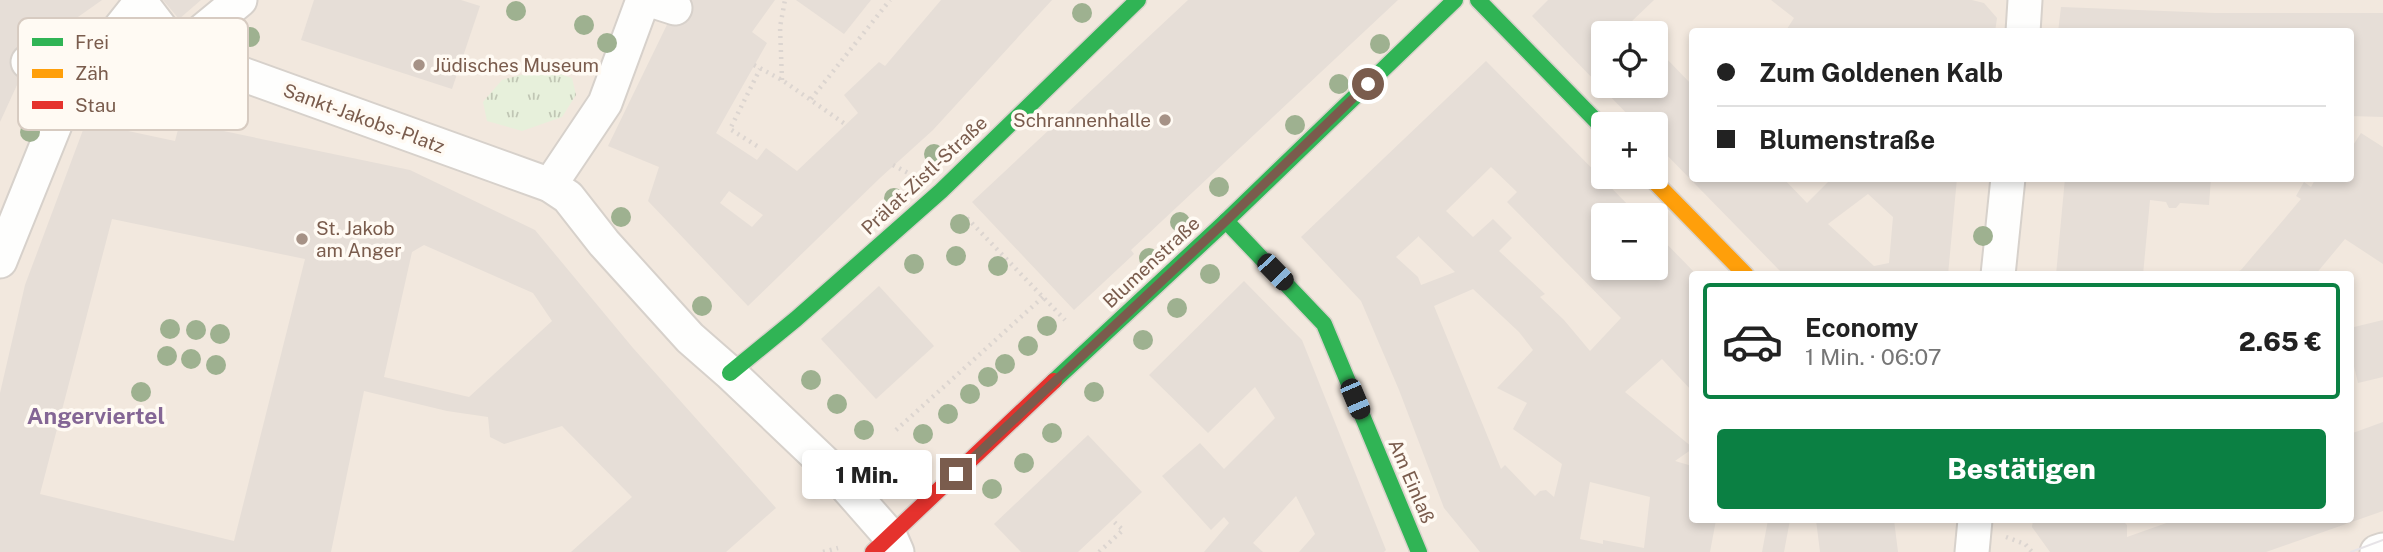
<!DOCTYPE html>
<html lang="de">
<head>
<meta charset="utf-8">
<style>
  :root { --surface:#fff; --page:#f2f2f2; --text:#222; --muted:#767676; --line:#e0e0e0; --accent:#0b8043 }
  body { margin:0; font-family:"Public Sans",sans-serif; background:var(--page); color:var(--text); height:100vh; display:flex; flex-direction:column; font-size:26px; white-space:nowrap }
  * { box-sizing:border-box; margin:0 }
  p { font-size:23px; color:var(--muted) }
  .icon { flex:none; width:38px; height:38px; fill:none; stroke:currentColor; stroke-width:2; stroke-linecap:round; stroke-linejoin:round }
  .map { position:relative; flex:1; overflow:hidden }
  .details { position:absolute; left:1689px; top:271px; width:665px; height:252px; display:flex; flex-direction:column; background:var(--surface); border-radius:7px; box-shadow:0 4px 10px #0003 }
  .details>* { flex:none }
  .banner { position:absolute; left:1689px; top:28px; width:665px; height:154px; border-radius:7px; box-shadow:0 4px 10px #0003; display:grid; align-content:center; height:154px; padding:0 28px; background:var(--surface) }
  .tools { position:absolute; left:1591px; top:21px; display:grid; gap:14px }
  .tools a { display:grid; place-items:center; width:77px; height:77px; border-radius:7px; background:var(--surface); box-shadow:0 4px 10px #0003; font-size:35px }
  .end { position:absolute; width:32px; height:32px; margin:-16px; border:9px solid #7a5c4d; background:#fff; box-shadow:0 0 0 4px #fff }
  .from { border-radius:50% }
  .bubble { position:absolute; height:49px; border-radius:7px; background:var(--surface); box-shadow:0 4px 10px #0003; font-size:23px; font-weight:800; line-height:49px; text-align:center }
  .car { position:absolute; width:21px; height:42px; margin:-21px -10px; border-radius:9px; box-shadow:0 0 5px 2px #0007; background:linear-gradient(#222 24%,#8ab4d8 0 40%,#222 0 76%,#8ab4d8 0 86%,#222 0) }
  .banner b { display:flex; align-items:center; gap:24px; height:66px; font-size:26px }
  .banner b+b { border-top:2px solid var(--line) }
  .banner i { width:18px; height:18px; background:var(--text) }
  ul { padding:12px 0 0; list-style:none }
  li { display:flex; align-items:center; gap:21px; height:116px; margin:0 14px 10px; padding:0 14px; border:4px solid var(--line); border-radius:7px }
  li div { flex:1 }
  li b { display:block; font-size:26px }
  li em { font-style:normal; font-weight:800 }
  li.current { border-color:var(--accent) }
  li>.icon { width:63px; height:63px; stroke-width:1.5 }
  .button { display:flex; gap:14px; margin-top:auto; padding:14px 28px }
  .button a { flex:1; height:80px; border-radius:7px; background:var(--accent); color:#fff; font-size:28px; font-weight:800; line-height:80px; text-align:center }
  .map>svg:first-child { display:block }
</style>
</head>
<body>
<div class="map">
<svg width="2383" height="552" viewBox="0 0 2383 552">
  <defs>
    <pattern id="grass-tufts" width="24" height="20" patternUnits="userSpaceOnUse" patternTransform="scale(1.75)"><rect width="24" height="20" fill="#e7f0db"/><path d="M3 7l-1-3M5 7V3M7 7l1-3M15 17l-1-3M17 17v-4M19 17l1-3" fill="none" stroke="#c0c6b4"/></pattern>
  </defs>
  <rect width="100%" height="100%" fill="#f9f5f0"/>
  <path fill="#f2e8de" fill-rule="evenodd" d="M0,0H2383V552H0ZM1692,32H2350V178H1692ZM1603,33H1656V86H1603ZM1603,124H1656V177H1603ZM1603,215H1656V268H1603ZM1692,275H2350V520H1692Z"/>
  <path fill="url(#grass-tufts)" d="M543,69L572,78L576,95L562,117L522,131L487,121L483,102L502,80Z"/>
  <g fill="#e6ded7" fill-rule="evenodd">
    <path d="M0,0H102L34,48L0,122Z"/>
    <path d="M163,0H201L179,19Z"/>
    <path d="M314,0H461L480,6L452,89L301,40Z"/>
    <path d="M679,0H775L752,32L767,43L716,133L757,160L766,148L797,171L858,113L844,95L879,62L885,66L941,0H1052L933,130L880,178L748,306L648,201L659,167L608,146ZM729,191L763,215L752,227L720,203Z"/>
    <path d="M796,0H871L844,34Z"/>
    <path d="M1188,0H1398L1131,250L1134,254L1074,310L972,202Z"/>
    <path d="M1548,0H1654L1632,21L1644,33H1603V86H1656V64L1664,56L1692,85V178H1783L1807,203L1832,178H1957L1948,275H1784L1656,144V124H1637L1532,16ZM1868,194L1893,217L1889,263L1874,266L1828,224Z"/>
    <path d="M1771,0H1972L1984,3L1997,18L1995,32H1785L1794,18Z"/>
    <path d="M2061,7L2215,13H2383V117L2350,116V32H2058Z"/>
    <path d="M1486,61L1638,215H1603V268H1656V233L1697,275H1692V391L1662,359L1625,392L1692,447V449L1675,461L1692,466V520H1716L1710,552H1480L1444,508L1399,390L1361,301L1301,237ZM1491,167L1517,192L1507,202L1621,318L1590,351L1564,320L1540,297L1545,294L1499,251L1512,238L1493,219L1473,237L1446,211ZM1419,236V237L1455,272L1421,285L1418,277L1396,257ZM1473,289L1519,332L1533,350L1497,388L1527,403L1513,429L1562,464L1554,497L1546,490L1540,491L1535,496L1505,465L1501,469L1434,306ZM1590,482L1650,497L1644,548L1603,540V544L1580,539Z"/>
    <path d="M86,122L175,141L180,122L410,170L535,230L633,348L776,508L726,552H571L632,497L562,426L504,444L490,437L488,417L447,411L364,391L331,552H0V393L25,285ZM112,219L305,259L234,541L40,494ZM424,245L533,293L552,321L469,397L384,377L412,252Z"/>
    <path d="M2361,133L2383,147V264L2345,239L2315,275H2230L2241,270L2301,199L2296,196L2304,182L2311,187L2316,178H2325L2331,182L2333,178H2350V150Z"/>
    <path d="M2065,178H2211L2209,205L2180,203L2176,208H2169L2166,202L2150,200L2143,275H2056Z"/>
    <path d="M1244,281L1302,340L1386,550L1384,552H1299L1315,534L1296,496L1253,543L1263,552H1204L1229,523L1224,517L1211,530L1162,476L1200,443L1224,469L1275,418L1255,387L1208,433L1149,375Z"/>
    <path d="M879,286L934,346L876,399L821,339Z"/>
    <path d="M2383,320V377L2358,383L2352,358H2350V328Z"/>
    <path d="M2383,422V511L2266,552H2050L2032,527L2033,520H2122L2127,525V537L2175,520H2350V434Z"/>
    <path d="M1088,435L1142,492L1078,552H1021L994,524Z"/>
    <path d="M1768,520H1790L1784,552H1762Z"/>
    <path d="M1816,520H1894L1898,552H1820Z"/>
  </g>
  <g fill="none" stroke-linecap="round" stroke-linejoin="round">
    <defs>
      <g id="street">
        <path d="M139,0L178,51L550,185L568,197L604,243L690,338L730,373L832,470L890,536L897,552"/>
        <path d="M650,0L675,8"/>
        <path d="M2023,32L2025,0"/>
        <path d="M28,62L78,80"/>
        <path d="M67,95L178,51L240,0"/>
        <path d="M550,185L605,103L643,0"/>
        <path d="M0,261L67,95L140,3"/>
        <path d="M1998,275L2008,178"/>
        <path d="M1972,552L1975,520"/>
        <path d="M2377,552L2383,550"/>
      </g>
      <g id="fast">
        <path d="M1478,0L1603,128"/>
        <path d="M1226,221L1324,324L1419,552"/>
        <path d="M730,373L796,319L941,191L1138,0"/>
        <path d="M1054,381L1226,221L1455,0"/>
      </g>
      <path id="slow" d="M1650,177L1746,275"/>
      <path id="jam" d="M873,552L1054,381"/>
    </defs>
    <use href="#street" stroke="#d7d1cb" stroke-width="37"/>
    <use href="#fast" stroke="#d9d2cb" stroke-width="19"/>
    <use href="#slow" stroke="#d9d2cb" stroke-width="19"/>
    <use href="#jam" stroke="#d9d2cb" stroke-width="19"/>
    <g stroke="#dcd5d0" stroke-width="4.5" stroke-dasharray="2 5" stroke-linecap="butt">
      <path d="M754,65L782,80L845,124"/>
      <path d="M782,80L780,27L785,0"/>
      <path d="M811,99L890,0"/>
      <path d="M757,146L730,129L760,69"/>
      <path d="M893,165L908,173"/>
      <path d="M967,218L1065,320"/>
      <path d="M896,430L1043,297"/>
      <path d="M2006,537L2025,544L2032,552"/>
      <path d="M823,552L838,548"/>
      <path d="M1099,552L1123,530L1112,520"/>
    </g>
    <use href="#street" stroke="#fefefd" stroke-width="33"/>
    <use href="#fast" stroke="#30b455" stroke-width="16"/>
    <use href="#slow" stroke="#ff9f0a" stroke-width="16"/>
    <use href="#jam" stroke="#e5322d" stroke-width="16"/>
    <path stroke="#e6e3e7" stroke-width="2" d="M2351,552L2383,540"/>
  </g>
  <g fill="#9eb190">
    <circle cx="516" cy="11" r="10"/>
    <circle cx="1082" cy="13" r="10"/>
    <circle cx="584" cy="25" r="10"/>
    <circle cx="250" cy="37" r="10"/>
    <circle cx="607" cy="43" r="10"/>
    <circle cx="1380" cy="44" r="10"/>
    <circle cx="1339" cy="84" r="10"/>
    <circle cx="1295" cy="125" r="10"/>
    <circle cx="30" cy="132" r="10"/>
    <circle cx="934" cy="154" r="10"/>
    <circle cx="1219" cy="187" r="10"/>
    <circle cx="894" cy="198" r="10"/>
    <circle cx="621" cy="217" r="10"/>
    <circle cx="1180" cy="222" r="10"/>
    <circle cx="960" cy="224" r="10"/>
    <circle cx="1983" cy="236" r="10"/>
    <circle cx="956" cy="256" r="10"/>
    <circle cx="1149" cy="258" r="10"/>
    <circle cx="914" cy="264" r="10"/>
    <circle cx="998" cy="266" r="10"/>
    <circle cx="1210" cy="274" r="10"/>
    <circle cx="702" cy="306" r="10"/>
    <circle cx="1177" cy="308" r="10"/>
    <circle cx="1047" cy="326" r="10"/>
    <circle cx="170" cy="329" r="10"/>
    <circle cx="196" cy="330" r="10"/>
    <circle cx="220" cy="334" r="10"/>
    <circle cx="1143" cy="340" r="10"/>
    <circle cx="1028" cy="346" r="10"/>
    <circle cx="167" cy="356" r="10"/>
    <circle cx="191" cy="359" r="10"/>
    <circle cx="1005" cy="364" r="10"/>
    <circle cx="216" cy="365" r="10"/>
    <circle cx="988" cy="377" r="10"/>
    <circle cx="811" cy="380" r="10"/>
    <circle cx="141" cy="392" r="10"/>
    <circle cx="1094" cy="392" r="10"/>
    <circle cx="970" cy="394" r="10"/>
    <circle cx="837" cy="404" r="10"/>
    <circle cx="948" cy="414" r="10"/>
    <circle cx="864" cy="430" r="10"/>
    <circle cx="1052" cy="433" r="10"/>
    <circle cx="923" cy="434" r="10"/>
    <circle cx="1024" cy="463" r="10"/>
    <circle cx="992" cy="489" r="10"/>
  </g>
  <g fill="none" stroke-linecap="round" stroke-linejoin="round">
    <path stroke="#7a5c4d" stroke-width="9" d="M956,474L1226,221L1368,84"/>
  </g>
  <g fill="#a69286" stroke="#fffaf3" stroke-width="2.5">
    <circle cx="419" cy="65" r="7"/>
    <circle cx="1165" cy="120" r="7"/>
    <circle cx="302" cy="239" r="7"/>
  </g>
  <g text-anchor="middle" stroke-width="7" stroke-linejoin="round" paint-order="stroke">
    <g font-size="19" fill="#7a5c4d" stroke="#fffaf3" text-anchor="start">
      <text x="433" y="72">Jüdisches Museum</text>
      <text x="1151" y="127" text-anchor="end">Schrannenhalle</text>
      <text x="316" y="235">St. Jakob<tspan x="316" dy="22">am Anger</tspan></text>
    </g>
    <g font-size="19" fill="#7a5c4d" stroke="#fffaf3">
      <text transform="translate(364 118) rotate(20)" y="7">Sankt-Jakobs-Platz</text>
      <text transform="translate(924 175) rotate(-43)" y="7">Prälat-Zistl-Straße</text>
      <text transform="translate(1151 262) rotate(-43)" y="7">Blumenstraße</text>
      <text transform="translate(1412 481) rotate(67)" y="7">Am Einlaß</text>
    </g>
    <g font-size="23" font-weight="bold" fill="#846695" stroke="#fffaf3">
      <text x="96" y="424">Angerviertel</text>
    </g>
  </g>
  <rect x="18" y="18" width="230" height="112" rx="10" fill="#fffaf3" stroke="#d7cbc1" stroke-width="2"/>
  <rect x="32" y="38" width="31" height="8" fill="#30b455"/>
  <rect x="32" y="69" width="31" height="9" fill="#ff9f0a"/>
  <rect x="32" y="101" width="31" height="8" fill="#e5322d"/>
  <g font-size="19" fill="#7a5c4d">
    <text x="75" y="49">Frei</text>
    <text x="75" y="80">Zäh</text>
    <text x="75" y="112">Stau</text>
  </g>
</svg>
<div class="tools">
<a><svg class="icon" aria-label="locate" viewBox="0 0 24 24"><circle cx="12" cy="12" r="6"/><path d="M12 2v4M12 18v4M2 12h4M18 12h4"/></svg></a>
<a>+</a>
<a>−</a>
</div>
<i class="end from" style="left:1368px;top:84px"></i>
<i class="end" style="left:956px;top:474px"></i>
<div class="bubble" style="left:802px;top:450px;width:130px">1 Min.</div>
<i class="car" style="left:1275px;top:272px;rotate:136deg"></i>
<i class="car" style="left:1355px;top:399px;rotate:157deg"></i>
<div class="banner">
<b><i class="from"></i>Zum Goldenen Kalb</b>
<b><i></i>Blumenstraße</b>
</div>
<section class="details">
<ul>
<li class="current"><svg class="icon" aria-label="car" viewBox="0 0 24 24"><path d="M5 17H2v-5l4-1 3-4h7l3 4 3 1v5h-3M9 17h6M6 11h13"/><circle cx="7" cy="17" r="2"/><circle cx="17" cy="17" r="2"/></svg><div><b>Economy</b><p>1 Min. · 06:07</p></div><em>2.65 €</em></li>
</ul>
<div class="button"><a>Bestätigen</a></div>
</section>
</div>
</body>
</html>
